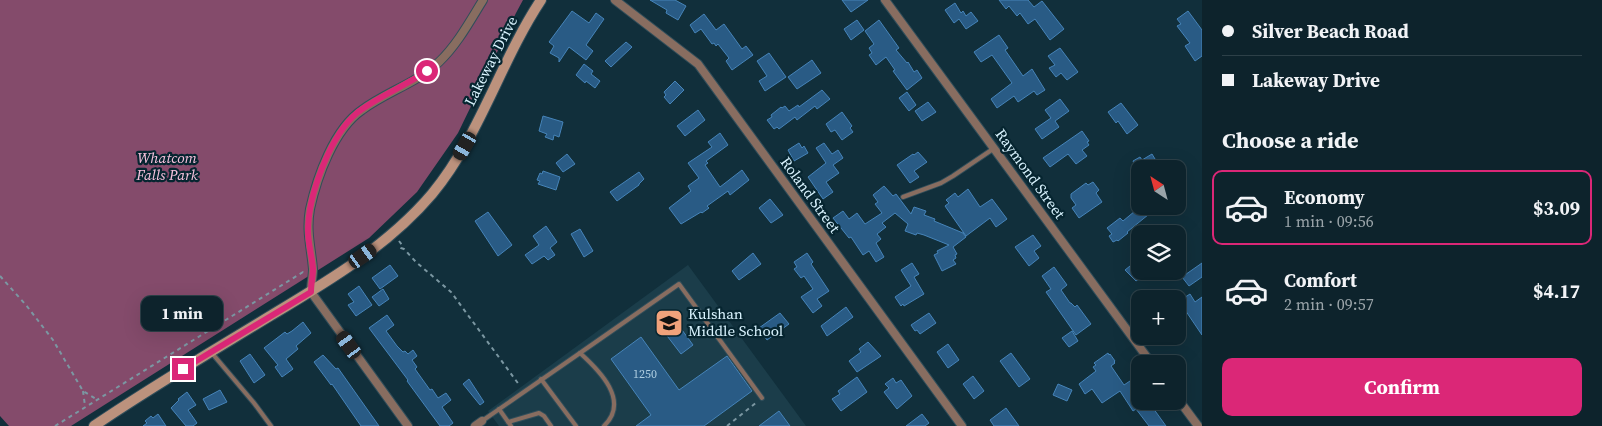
<!DOCTYPE html>
<html lang="en">
<head>
<meta charset="utf-8">
<style>
  :root { --surface:#0d232c; --page:#162b34; --text:#f1f3f6; --muted:#9aa4a9; --line:#2d4048; --accent:#db2777 }
  body { margin:0; font-family:"Source Serif 4",serif; background:var(--page); color:var(--text); height:100vh; display:flex; flex-direction:column; font-size:19px; white-space:nowrap }
  * { box-sizing:border-box; margin:0 }
  p { font-size:16px; color:var(--muted) }
  .icon { flex:none; width:28px; height:28px; fill:none; stroke:currentColor; stroke-width:2; stroke-linecap:round; stroke-linejoin:round }
  .map { position:relative; flex:1; overflow:hidden }
  .side { display:flex; flex-direction:column; background:var(--surface); width:400px }
  .side>* { flex:none }
  .top-card { display:grid; align-content:center; height:110px; padding:0 20px; background:var(--surface) }
  .needle { width:32px; rotate:324deg }
  .buttons { position:absolute; left:1131px; top:160px; display:grid; gap:10px }
  .buttons a { display:grid; place-items:center; width:55px; height:55px; border-radius:10px; background:var(--surface); box-shadow:0 5px 20px #0002,0 0 0 1px var(--line); font-size:25px }
  .end { position:absolute; width:22px; height:22px; margin:-11px; border:6px solid #db2777; background:#fff; box-shadow:0 0 0 2px #fff }
  .from { border-radius:50% }
  .bubble { position:absolute; height:35px; border-radius:10px; background:var(--surface); box-shadow:0 5px 20px #0002,0 0 0 1px var(--line); font-size:16px; font-weight:700; line-height:35px; text-align:center }
  .car { position:absolute; width:15px; height:30px; margin:-15px -8px; border-radius:6px; box-shadow:0 0 4px 1px #0007; background:linear-gradient(#222 24%,#8ab4d8 0 40%,#222 0 76%,#8ab4d8 0 86%,#222 0) }
  .top-card b { display:flex; align-items:center; gap:18px; height:48px; font-size:19px }
  .top-card b+b { border-top:1px solid var(--line) }
  .top-card i { width:12px; height:12px; background:var(--text) }
  ul { padding:0; list-style:none }
  li { display:flex; align-items:center; gap:15px; height:75px; margin:0 10px 8px; padding:0 10px; border:2px solid transparent; border-radius:10px }
  li div { flex:1 }
  li b { display:block; font-size:19px }
  li em { font-style:normal; font-weight:700 }
  li.active { border-color:var(--accent) }
  li>.icon { width:45px; height:45px; stroke-width:1.5 }
  h2 { padding:0 20px; font-size:22px; line-height:60px }
  .primary-button { display:flex; gap:10px; margin-top:auto; padding:10px 20px }
  .primary-button a { flex:1; height:58px; border-radius:10px; background:var(--accent); color:#fff; font-size:20px; font-weight:700; line-height:58px; text-align:center }
  main { display:flex; flex:1; min-height:0 }
  .map>svg:first-child { display:block }
</style>
</head>
<body>
<main>
<div class="map">
<svg width="1202" height="426" viewBox="0 0 1202 426">
  <rect width="100%" height="100%" fill="#112f3b"/>
  <path fill="#1b3d4a" d="M688,265L806,426H499L488,411Z"/>
  <path fill="#844b6b" d="M0,0H523L516,13L458,133L417,192L369,238L71,426H9L0,416Z"/>
  <g fill="#295b85" stroke="#4684b9">
    <path d="M650,0H675L686,6L678,20L666,13L667,10Z"/>
    <path d="M842,0H868L851,12Z"/>
    <path d="M999,0H1028L1034,7L1042,1L1064,29L1050,40L1035,19L1028,24L1020,13L1017,16L1009,6L1006,9Z"/>
    <path d="M955,3L961,13L963,11L966,16L971,12L978,21L966,29L959,19L954,23L945,10Z"/>
    <path d="M572,11L589,23L596,13L604,19L586,45L593,51L586,60L569,47L559,62V58L550,53L554,46L549,42Z"/>
    <path d="M1188,11L1202,30V56L1195,61L1185,46L1190,43L1177,26L1181,24L1177,19Z"/>
    <path d="M704,14L716,30L724,24L742,49L746,46L753,55L732,70L726,61L729,58L718,44L716,46L714,43L712,44L701,29L695,33L690,25Z"/>
    <path d="M857,20L864,30L851,40L844,29Z"/>
    <path d="M879,20L899,48L896,50L907,63L908,62L914,72L917,70L922,78L907,90L893,71L895,70L886,57L876,65L869,55L872,53L869,48L874,44L865,31Z"/>
    <path d="M999,35L1008,48L1005,50L1023,76L1032,69L1045,90L1037,95L1034,91L1018,102L1014,96L997,108L991,99L1012,83L992,55L981,62L974,52Z"/>
    <path d="M626,42L632,47L611,67L605,61Z"/>
    <path d="M1060,48L1078,72L1067,80L1061,73L1056,77L1049,68L1055,65L1048,56Z"/>
    <path d="M769,53L786,77L765,91L759,81L767,76L757,61Z"/>
    <path d="M812,60L821,73L797,89L788,77Z"/>
    <path d="M584,64L593,71L591,74L600,81L595,88L586,81L585,83L576,75Z"/>
    <path d="M675,81L684,90L670,104L664,97L666,95L664,92Z"/>
    <path d="M822,90L830,99L817,109L815,106L797,120L795,117L779,129L777,127L774,129L767,120L772,117L771,115L781,107L782,108L785,106L789,111L798,105L799,107Z"/>
    <path d="M907,92L916,105L909,111L899,98Z"/>
    <path d="M1060,99L1069,111L1055,121L1059,127L1042,139L1035,129L1051,118L1045,110Z"/>
    <path d="M928,102L936,112L922,121L915,111Z"/>
    <path d="M1121,103L1138,125L1127,134L1118,121L1116,123L1108,112Z"/>
    <path d="M698,110L705,120L685,136L677,126Z"/>
    <path d="M842,112L852,126L850,128L853,132L842,140L835,130L831,132L826,124Z"/>
    <path d="M543,116L563,122L559,137L554,135L553,140L545,137L547,134L539,131Z"/>
    <path d="M1082,131L1089,141L1087,142L1089,145L1082,150L1087,156L1076,164L1068,154L1050,167L1043,158Z"/>
    <path d="M720,133L728,145L706,161L708,163L705,165L720,187L742,170L749,180L730,195L728,191L707,206L709,208L702,213L701,212L681,224L669,208L691,191L688,186L699,178L688,163L712,147L708,142Z"/>
    <path d="M799,143L802,148L804,146L808,153L794,161L788,150Z"/>
    <path d="M824,143L832,154L838,150L843,158L833,165L839,173L826,182L833,192L823,199L808,177L826,163L816,148Z"/>
    <path d="M918,152L927,162L914,171L919,177L910,183L897,165L913,154L914,155Z"/>
    <path d="M567,154L575,164L563,172L556,163Z"/>
    <path d="M1152,154L1161,169H1137L1133,161L1140,157L1142,160Z"/>
    <path d="M543,171L560,177L556,190L538,184L540,181L537,180L540,173L542,174Z"/>
    <path d="M639,172L644,179L639,184V185L617,201L610,192Z"/>
    <path d="M1093,182L1099,190L1096,193L1102,202L1079,218L1072,208L1076,205L1071,198V194L1086,183L1088,185Z"/>
    <path d="M884,186L893,196L896,194L911,214L914,207L926,211L924,215L935,219L934,221L963,233L966,237L953,247L957,254L955,255L956,258L953,260L956,264L942,271L934,255L938,253L937,251L949,245L924,235L917,233L916,235L905,231L908,224L895,213L882,223L886,227L877,234L881,239L876,243L884,257L876,262L869,251L863,255L851,237L849,238L833,218L843,211L849,219L857,213L865,224L882,213L875,204L878,202L873,195Z"/>
    <path d="M968,189L980,207L992,199L1007,219L996,227L990,218L966,236L945,206L949,203L946,200L955,193L958,197Z"/>
    <path d="M770,199L783,215L771,223L759,208Z"/>
    <path d="M1141,206H1159L1127,232L1128,233L1118,241L1117,240L1113,242L1109,236L1112,234L1107,228L1120,218L1123,221Z"/>
    <path d="M488,212L512,245L498,256L475,221Z"/>
    <path d="M546,226L557,242L550,248L555,255L548,260L544,256L532,264L525,255L539,245L533,236Z"/>
    <path d="M580,229L593,251L584,257L571,234Z"/>
    <path d="M1033,235L1041,246L1034,251L1039,258L1029,266L1015,247Z"/>
    <path d="M753,253L761,264L739,280L732,271Z"/>
    <path d="M807,253L813,262L811,264L829,291L817,299L822,306L813,313L801,297L813,289L804,276L801,278L794,269L797,267L794,262Z"/>
    <path d="M1140,258V271H1150L1136,281L1125,270Z"/>
    <path d="M912,263L919,274L914,277L924,294L904,306L903,304L901,306L895,297L911,286L901,270Z"/>
    <path d="M1202,263V277L1189,286L1182,277Z"/>
    <path d="M390,265L398,276L380,289L372,278Z"/>
    <path d="M1054,267L1067,285L1061,290L1070,303H1071L1075,307L1077,305L1091,324L1076,335L1046,292L1051,289L1042,276Z"/>
    <path d="M359,286L372,305L356,316L348,305L354,302L348,294Z"/>
    <path d="M383,289L389,299L379,306L372,297Z"/>
    <path d="M1190,294L1195,302L1202,297V335L1179,301Z"/>
    <path d="M846,307L853,317L827,336L821,326Z"/>
    <path d="M780,313L789,324L767,340L759,328Z"/>
    <path d="M929,313L936,323L920,334L917,330L915,331L911,325Z"/>
    <path d="M387,315L394,325L386,331L397,346L403,352L405,351L408,354L413,350L417,356L412,360L417,367L415,369L430,390L432,389L438,398L446,393L451,400L442,407L453,423L449,426H440L407,381L408,380L369,328Z"/>
    <path d="M674,319L693,345L681,354L661,328Z"/>
    <path d="M303,322L311,333L296,346L298,349L286,359L293,369L282,377L275,367L278,365L264,348L285,332L287,334L292,331Z"/>
    <path d="M1072,331L1078,341L1069,347L1062,338Z"/>
    <path d="M641,337L679,390L727,356L752,391L704,426H636L651,415L611,359Z"/>
    <path d="M868,342L881,356L857,372L849,361L861,352L859,349Z"/>
    <path d="M948,344L959,360L948,368L937,352Z"/>
    <path d="M1011,353L1030,379L1019,387L1000,361Z"/>
    <path d="M1108,353L1109,355L1110,354L1115,361L1114,362L1115,363L1111,366L1124,385L1133,379L1140,389V401H1148L1166,426H1149L1136,409L1133,411L1120,391L1102,403L1092,389L1085,394L1079,384L1096,371L1093,367L1096,365L1094,363Z"/>
    <path d="M250,354L265,375L254,383L240,361Z"/>
    <path d="M323,355L336,369L338,368L379,426H361L332,384L331,385L314,362Z"/>
    <path d="M973,376L984,391L974,399L963,384Z"/>
    <path d="M857,377L867,392L841,411L832,399L840,394L838,391Z"/>
    <path d="M893,378L896,383L901,380L912,396L897,409L884,392L889,388L885,384Z"/>
    <path d="M469,379L484,402L480,405L463,384Z"/>
    <path d="M1058,384L1072,390L1067,401L1053,395Z"/>
    <path d="M220,390L227,402L209,410L203,399Z"/>
    <path d="M187,392L196,405L188,410L197,423L193,426H186L171,408L179,400L178,399Z"/>
    <path d="M1006,408L1019,426H994L990,420Z"/>
    <path d="M779,411L790,426H759Z"/>
    <path d="M158,414L166,426H143L147,423L145,421L151,416L153,418Z"/>
    <path d="M922,414L929,423L925,426H906Z"/>
  </g>
  <g fill="none" stroke-linecap="round" stroke-linejoin="round">
    <defs>
      <g id="lane">
        <path d="M903,197L941,183L953,176L993,149"/>
        <path d="M211,352L254,403L271,426"/>
        <path d="M580,353L679,284L762,398"/>
        <path d="M541,379L576,426"/>
        <path d="M499,409L511,426"/>
        <path d="M482,421L580,353C600,371 630,401 604,426"/>
        <path d="M508,422L539,413L544,416L551,426"/>
      </g>
      <g id="street">
        <path d="M615,0L698,64L962,426"/>
        <path d="M885,0L1152,364"/>
        <path d="M1178,399L1198,426"/>
        <path d="M408,426L311,292C311,284 313,276 313,269C311,247 306,231 310,209C317,177 334,129 362,110C386,92 417,83 439,62C457,45 470,21 483,0"/>
        <path d="M475,426L482,421"/>
      </g>
      <path id="secondary" d="M94,426C151,387 211,352 270,316C327,282 388,246 432,194C480,136 500,62 541,0"/>
    </defs>
    <use href="#lane" stroke="#314e5a" stroke-width="6"/>
    <use href="#street" stroke="#314e5a" stroke-width="10"/>
    <use href="#secondary" stroke="#314e5a" stroke-width="12"/>
    <g stroke="#7b97a2" stroke-width="2" stroke-dasharray="4 4" stroke-linecap="butt">
      <path d="M399,241L402,245L401,248L404,249L416,262L451,292L520,386"/>
      <path d="M0,276L26,305L53,340L83,391L96,399"/>
      <path d="M83,391L85,406"/>
      <path d="M55,426L303,272L304,273"/>
      <path d="M727,426L757,402"/>
    </g>
    <use href="#lane" stroke="#886d60" stroke-width="4"/>
    <use href="#street" stroke="#886d60" stroke-width="8"/>
    <use href="#secondary" stroke="#bc927d" stroke-width="10"/>
  </g>
  <g fill="none" stroke-linecap="round" stroke-linejoin="round">
    <path stroke="#db2777" stroke-width="6" d="M183,369L311,292C311,284 313,276 313,269C312,256 308,244 308,231C308,196 330,135 358,112C379,96 405,86 427,71"/>
  </g>
  <defs>
    <symbol id="school-square" viewBox="-11 -11 22 22"><rect x="-9" y="-9" width="18" height="18" rx="4" fill="#f1a27b" stroke="#062530"/><path d="M0-5L7-2L0 1L-7-2ZM-4 1L0 2.5L4 1V4Q0 6-4 4Z" fill="#111"/></symbol>
  </defs>
  <g fill-rule="evenodd">
    <use href="#school-square" x="653" y="307" width="32" height="32"/>
  </g>
  <g text-anchor="middle" stroke-width="4.5" stroke-linejoin="round" paint-order="stroke">
    <g font-size="12" fill="#adcde0">
      <text x="645" y="378">1250</text>
    </g>
    <g font-size="15" fill="#d9f3fe" stroke="#062530">
      <text transform="translate(491 61) rotate(-63)" y="5">Lakeway Drive</text>
      <text transform="translate(1030 174) rotate(54)" y="5">Raymond Street</text>
      <text transform="translate(810 195) rotate(54)" y="5">Roland Street</text>
    </g>
    <g font-size="15" font-style="italic" fill="#f9c3de" stroke="#062530">
      <text x="167" y="163">Whatcom<tspan x="167" dy="17">Falls Park</tspan></text>
    </g>
    <g font-size="15" fill="#d9f3fe" stroke="#062530" text-anchor="start">
      <text x="688" y="319">Kulshan<tspan x="688" dy="17">Middle School</tspan></text>
    </g>
  </g>
</svg>
<div class="buttons">
<a><svg class="needle" viewBox="-14 -14 28 28"><path d="M0-13l5 13h-10z" fill="#e53935"/><path d="M0 13l5-13h-10z" fill="#9aa4a9"/></svg></a>
<a><svg class="icon" aria-label="layers" viewBox="0 0 24 24"><path d="M12 4l9 5-9 5-9-5zM3 14l9 5 9-5"/></svg></a>
<a>+</a>
<a>−</a>
</div>
<i class="end from" style="left:427px;top:71px"></i>
<i class="end" style="left:183px;top:369px"></i>
<div class="bubble" style="left:141px;top:296px;width:82px">1 min</div>
<i class="car" style="left:465px;top:146px;rotate:210deg"></i>
<i class="car" style="left:363px;top:256px;rotate:55deg"></i>
<i class="car" style="left:349px;top:345px;rotate:324deg"></i>
</div>
<section class="side">
<div class="top-card">
<b><i class="from"></i>Silver Beach Road</b>
<b><i></i>Lakeway Drive</b>
</div>
<h2>Choose a ride</h2>
<ul>
<li class="active"><svg class="icon" aria-label="car" viewBox="0 0 24 24"><path d="M5 17H2v-5l4-1 3-4h7l3 4 3 1v5h-3M9 17h6M6 11h13"/><circle cx="7" cy="17" r="2"/><circle cx="17" cy="17" r="2"/></svg><div><b>Economy</b><p>1 min · 09:56</p></div><em>$3.09</em></li>
<li><svg class="icon" aria-label="car" viewBox="0 0 24 24"><path d="M5 17H2v-5l4-1 3-4h7l3 4 3 1v5h-3M9 17h6M6 11h13"/><circle cx="7" cy="17" r="2"/><circle cx="17" cy="17" r="2"/></svg><div><b>Comfort</b><p>2 min · 09:57</p></div><em>$4.17</em></li>
</ul>
<div class="primary-button"><a>Confirm</a></div>
</section>
</main>
</body>
</html>
